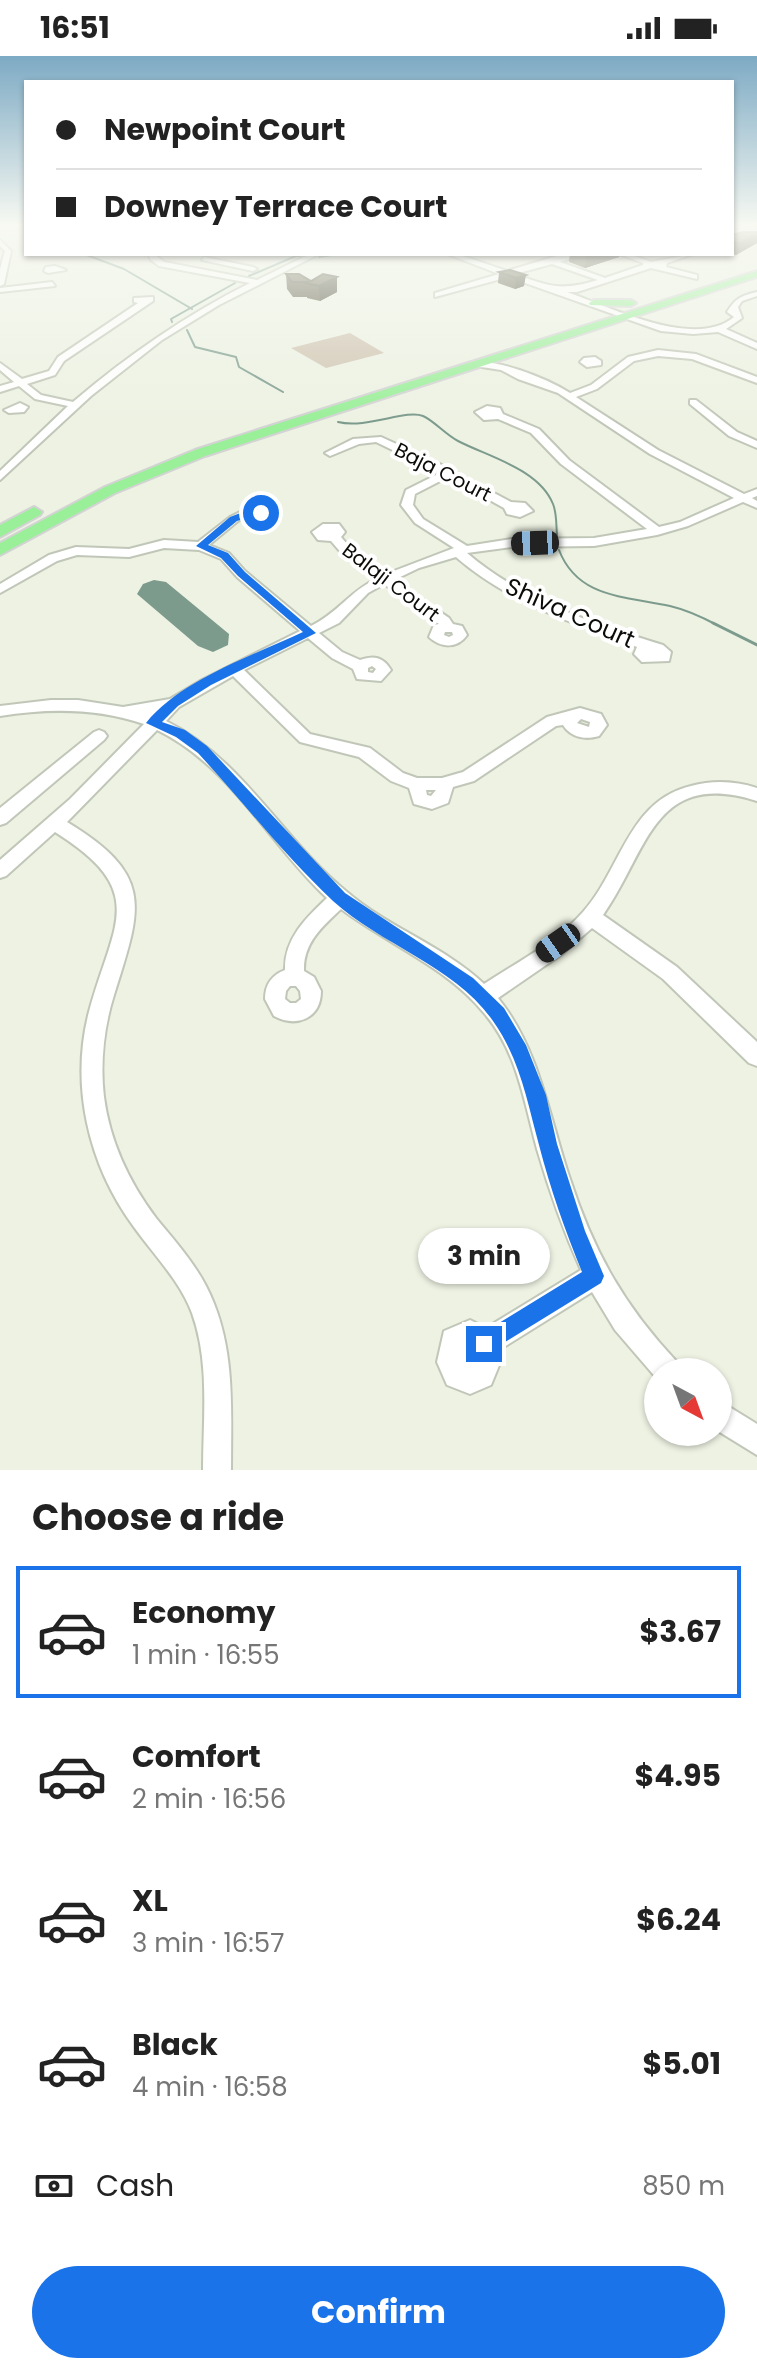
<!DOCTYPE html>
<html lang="en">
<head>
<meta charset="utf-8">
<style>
  :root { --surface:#fff; --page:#f6f6f6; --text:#222; --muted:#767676; --line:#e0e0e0; --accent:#1a73e8 }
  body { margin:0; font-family:Poppins,sans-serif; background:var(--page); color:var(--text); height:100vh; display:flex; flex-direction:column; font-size:30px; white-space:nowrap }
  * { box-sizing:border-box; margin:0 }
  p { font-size:26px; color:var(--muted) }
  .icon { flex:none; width:44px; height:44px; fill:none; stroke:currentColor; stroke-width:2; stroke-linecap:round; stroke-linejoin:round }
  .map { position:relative; height:1414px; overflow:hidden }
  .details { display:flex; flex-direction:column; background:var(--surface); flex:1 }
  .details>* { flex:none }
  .hud { position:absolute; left:24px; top:24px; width:710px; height:176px; border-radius:0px; box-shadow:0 2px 6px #0004; display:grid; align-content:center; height:176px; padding:0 32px; background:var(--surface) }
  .needle { width:52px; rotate:139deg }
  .controls { position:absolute; left:644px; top:1302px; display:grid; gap:16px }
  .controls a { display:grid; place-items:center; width:88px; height:88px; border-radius:50%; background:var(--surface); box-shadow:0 2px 6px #0004; font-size:40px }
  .end { position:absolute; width:36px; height:36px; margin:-18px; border:10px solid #1a73e8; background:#fff; box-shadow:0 0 0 4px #fff }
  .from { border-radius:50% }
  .bubble { position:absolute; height:56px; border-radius:28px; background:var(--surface); box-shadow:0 2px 6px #0004; font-size:26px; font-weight:700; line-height:56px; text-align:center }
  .car { position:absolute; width:24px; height:48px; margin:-24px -12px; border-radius:10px; box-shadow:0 0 6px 2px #0007; background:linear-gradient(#222 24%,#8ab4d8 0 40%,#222 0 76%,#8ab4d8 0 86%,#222 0) }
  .hud b { display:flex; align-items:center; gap:28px; height:76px; font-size:30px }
  .hud b+b { border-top:2px solid var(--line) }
  .hud i { width:20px; height:20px; background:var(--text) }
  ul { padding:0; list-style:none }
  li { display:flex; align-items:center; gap:24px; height:132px; margin:0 16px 12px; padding:0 16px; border:4px solid transparent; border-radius:0px }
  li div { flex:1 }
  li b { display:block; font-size:30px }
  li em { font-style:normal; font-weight:700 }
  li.active { border-color:var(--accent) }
  li>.icon { width:72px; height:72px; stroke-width:1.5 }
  h2 { padding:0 32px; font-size:36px; line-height:96px }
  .pay { display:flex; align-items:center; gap:20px; height:88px; padding:0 32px; font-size:30px }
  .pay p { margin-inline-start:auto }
  .button { display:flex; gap:16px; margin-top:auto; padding:16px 32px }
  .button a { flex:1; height:92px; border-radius:48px; background:var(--accent); color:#fff; font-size:32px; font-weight:700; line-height:92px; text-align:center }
  .status { display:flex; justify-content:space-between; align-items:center; height:56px; padding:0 40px; background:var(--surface); direction:ltr }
  .status svg { height:22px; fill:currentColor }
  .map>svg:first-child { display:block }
</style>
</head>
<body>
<div class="status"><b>16:51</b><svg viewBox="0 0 49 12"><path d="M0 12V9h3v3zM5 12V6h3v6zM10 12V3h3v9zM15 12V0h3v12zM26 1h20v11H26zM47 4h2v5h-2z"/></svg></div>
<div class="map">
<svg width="757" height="1414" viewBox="0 0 757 1414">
  <rect width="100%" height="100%" fill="#edf2e3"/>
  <path fill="#cfc3b0" d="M350,277L384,297L326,312L291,292Z"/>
  <path fill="#7c9b8d" d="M154,524L166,526L229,578L228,589L213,596L198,590L137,538L143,528Z"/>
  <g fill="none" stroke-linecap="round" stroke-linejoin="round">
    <g stroke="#7c9b8d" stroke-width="2">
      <path d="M84,198L124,213L192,253"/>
      <path d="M319,201L338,198"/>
      <path d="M249,220L296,200H306"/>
      <path d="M172,266L171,263L235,227"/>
      <path d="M187,274L195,291L236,301L239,311L283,336"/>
      <path d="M338,366C367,373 406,353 423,360C433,364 446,379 458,385C489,401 539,413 553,448C557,458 556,469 557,479"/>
      <path d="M559,494C578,543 626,540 670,550C687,554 702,561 717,569"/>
    </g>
    <path stroke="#7c9b8d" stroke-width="3" d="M713,567L757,589"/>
    <defs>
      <g id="minor">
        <path d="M0,184L11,195L4,228L0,230V213L5,195L0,190Z"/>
        <path d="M148,198H154L164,206L257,224L310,198H319L219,249L162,284L91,340L0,424V415L68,350L35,343L19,330L0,336V330L14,326L0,314V307L22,323L49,315L58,301L138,247L134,246V242L153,241V245L64,305L55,319L27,328L41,339L73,346C128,299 186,259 250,227L159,210L151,204Z"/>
        <path d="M447,198H457L507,215L563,198H583L560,206L605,222L643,209V207L619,198H629L651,206L693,198L667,207L666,211L697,219V223L651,212L577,236H567C610,251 695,294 734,261L727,256C735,243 740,240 757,236V240L742,245L738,251L742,262L726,273L757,287V293L718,276L693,278L661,275L508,221L435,241V237L499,218ZM552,208L598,224C562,235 550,231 515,218Z"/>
        <path d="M204,201L253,211L257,213L253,215L202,204Z"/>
        <path d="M55,210L66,214L48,217L44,215L46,211Z"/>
        <path d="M52,226L55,230L0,236V232Z"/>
        <path d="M658,294L696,298L757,321V327L692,303L658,300L634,305L597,333L576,341L658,394L744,438L757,433V440L752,442L757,445V452L743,446L688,470L657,479L594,490L512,491L467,497C523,545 594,568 663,589L671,596L669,605L642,606L634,598L637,591C573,567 509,547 456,501L419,512L394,524L449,562L453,568L462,570L467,579C457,593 441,592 429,581L434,569L439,568L384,528L368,537L339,567L319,577L342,596L360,604C374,599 383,601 391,614L381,625L357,623L353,613L332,602L308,582L244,614L310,678L370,692L403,717L417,722H442L463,716L547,661L580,652L601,658L607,669L599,680C586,684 571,682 563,669L556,670L474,725L453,731L448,747L432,753L414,748L409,732L391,725L359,701L300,686L233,620L179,651L166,665C243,703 282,783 347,836C389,872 444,890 484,928C517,906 556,887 583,856C621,814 628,745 691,730C713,724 735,725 757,732V745C653,712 648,796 603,859L677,911L757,986V1010L749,1007L663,923L592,872L562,898L498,942C540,994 549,1061 570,1123C594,1197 625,1251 678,1307L682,1316H658V1324L615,1274L592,1236L499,1294L500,1307L491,1329L470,1338L447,1329L437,1306L444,1275L470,1264L486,1272L581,1214C563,1174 549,1134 537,1093C524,1045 517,995 484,957C447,911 387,888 341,853C322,871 303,887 304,915L314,921L321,935C321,963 296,972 274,960L265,943C265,928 272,919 285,914C284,883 306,862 327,842C269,788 231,710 157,674L67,766C156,820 141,852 114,939C104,971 100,1007 104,1041C110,1086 129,1126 156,1162C174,1184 193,1205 206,1230C236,1288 231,1351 231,1414H203C203,1362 210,1307 192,1257C180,1225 154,1199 134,1171C88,1109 69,1027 90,952C114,866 149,835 55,776L6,820L0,822V804L70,743L144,668C97,652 49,652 0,660V650L51,644H78L123,651L170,643L202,624L300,575L237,521L221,503L199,494L164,492L129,501L77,499L57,505L0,537V528L49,499L76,491L129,493L164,484L198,486L230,461L242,455L243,450L260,446L271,452L265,459L250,460L238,465L209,489L229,497L245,515L311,570C339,556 349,536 376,523L344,500L331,485L318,484L312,476L323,468H339L345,476L341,481L352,494L386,518L454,492L415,467L401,449L406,434L440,417L376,386L359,388L330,400L325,397L353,383L381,381L434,405L511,446L525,447L533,455L520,461L507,458L504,452L448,421L415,438L413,449L423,463L467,490L512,483L594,482L647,473L561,408L531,377L498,363L484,364L475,356L487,350L500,352L503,358L539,373L569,404L659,471L680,466L734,442L650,398L558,337L518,323L501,314L469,309C489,298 550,324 570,337L591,329L628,301ZM445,576H452L453,579L449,581L444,579ZM372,610L376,613L373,617L368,616V612ZM581,663L590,666L589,671L577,667ZM426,734H436L431,740L427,739ZM290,930H296L300,935L301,943L296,947H290L285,943L286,935ZM468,1291L474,1301L470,1310L464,1304L465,1292Z"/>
        <path d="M595,301L601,305V309L587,311L580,306L584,302Z"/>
        <path d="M690,344H696L737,376L757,385V392L729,380L690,348Z"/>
        <path d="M20,347L28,351L24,356L9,357L4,354Z"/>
        <path d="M99,674L104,676L107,680L104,684L6,767L0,769V752L94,676Z"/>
        <path d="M718,1344L757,1368V1399L718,1375Z"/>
      </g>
      <g id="highway">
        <path d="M757,215V221L205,400L115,437L0,499V487L105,431L195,394Z"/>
        <path d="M594,244H631L636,247L631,250L590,249L589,247Z"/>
        <path d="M34,451L42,456L40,459L0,481V469Z"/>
      </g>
    </defs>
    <use href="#minor" stroke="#c1c7b8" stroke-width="4"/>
    <use href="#highway" stroke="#d3d3d3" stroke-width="4"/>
    <use href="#minor" fill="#fff" fill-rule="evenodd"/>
    <use href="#highway" fill="#9aef99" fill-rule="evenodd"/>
  </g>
  <g fill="#514e38">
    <path d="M757,176V187L736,199L732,198V179Z"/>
    <path d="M570,198H620L619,201L585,212L569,206Z"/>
    <path d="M510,214L524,230L515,233L498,227L499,216Z"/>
    <path d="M286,218L311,225L337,236L320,245L307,242V241H293L287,233Z"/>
  </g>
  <g fill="#42402e">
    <path d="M757,178V187L736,199L739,188Z"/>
    <path d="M587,198H620L619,201L585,212Z"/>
    <path d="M526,219L524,230L515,233L516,222Z"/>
    <path d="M337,221V236L320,245L319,230Z"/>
  </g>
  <g fill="#5e5b41" stroke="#42402e" stroke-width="2">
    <path d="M743,176H757V178L739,188L732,186V179Z"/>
    <path d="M510,214L526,219L516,222L499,216Z"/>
    <path d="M286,218H299L311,225L323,218L337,221L319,230L306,227L309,226H292Z"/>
  </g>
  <linearGradient id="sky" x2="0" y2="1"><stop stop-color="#7daac4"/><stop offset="0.46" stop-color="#f7f9f2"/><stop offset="1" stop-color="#f7f9f2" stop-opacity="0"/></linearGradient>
  <rect width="757" height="366" fill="url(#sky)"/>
  <path fill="#1a73e8" d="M248,454L266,457L237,465L208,489L228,497L245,516L316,577L211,629L178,650L162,666L185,674L207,690L345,837L473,922L504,952L526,989L546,1039L557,1088L585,1175L604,1220L601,1227L484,1299L476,1296L473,1288L476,1281L582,1216C565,1174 550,1132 539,1089C527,1045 520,1003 493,965C455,910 381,889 333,845C285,800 243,746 198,697L176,681L146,667C180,624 254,599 303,576L238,520L221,502L196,490L230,461Z"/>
  <g text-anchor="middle" stroke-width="8" stroke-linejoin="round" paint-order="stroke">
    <g font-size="20" fill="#0a0c08" stroke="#fff">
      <text transform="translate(443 416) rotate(27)" y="7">Baja Court</text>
      <text transform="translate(391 526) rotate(37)" y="7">Balaji Court</text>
    </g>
    <g font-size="24" fill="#0a0c08" stroke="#fff">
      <text transform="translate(570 557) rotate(24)" y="8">Shiva Court</text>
    </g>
  </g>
</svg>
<div class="controls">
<a><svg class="needle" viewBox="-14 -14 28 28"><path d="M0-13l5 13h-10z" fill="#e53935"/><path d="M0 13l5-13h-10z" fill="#767676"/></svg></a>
</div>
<i class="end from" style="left:261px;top:457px"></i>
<i class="end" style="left:484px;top:1288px"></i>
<div class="bubble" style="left:418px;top:1172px;width:132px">3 min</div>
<i class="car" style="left:535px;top:487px;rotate:268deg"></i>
<i class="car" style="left:558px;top:887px;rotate:235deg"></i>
<div class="hud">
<b><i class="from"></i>Newpoint Court</b>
<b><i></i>Downey Terrace Court</b>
</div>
</div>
<section class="details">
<h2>Choose a ride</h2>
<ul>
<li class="active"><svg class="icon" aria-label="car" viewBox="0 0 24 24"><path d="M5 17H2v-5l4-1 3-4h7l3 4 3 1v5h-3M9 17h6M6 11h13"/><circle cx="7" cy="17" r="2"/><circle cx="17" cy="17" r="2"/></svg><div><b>Economy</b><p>1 min · 16:55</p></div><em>$3.67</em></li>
<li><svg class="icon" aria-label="car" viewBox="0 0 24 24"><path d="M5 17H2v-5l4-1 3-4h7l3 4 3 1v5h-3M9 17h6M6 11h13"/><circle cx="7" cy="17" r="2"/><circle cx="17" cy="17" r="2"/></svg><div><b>Comfort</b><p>2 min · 16:56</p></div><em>$4.95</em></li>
<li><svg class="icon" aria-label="car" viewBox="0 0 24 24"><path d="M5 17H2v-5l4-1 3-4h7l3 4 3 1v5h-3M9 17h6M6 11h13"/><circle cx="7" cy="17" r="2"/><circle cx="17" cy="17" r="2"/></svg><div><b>XL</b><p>3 min · 16:57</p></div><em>$6.24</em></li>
<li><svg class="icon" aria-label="car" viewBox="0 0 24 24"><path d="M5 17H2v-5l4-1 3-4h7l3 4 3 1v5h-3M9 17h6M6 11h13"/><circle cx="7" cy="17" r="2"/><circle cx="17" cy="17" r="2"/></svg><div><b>Black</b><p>4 min · 16:58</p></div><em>$5.01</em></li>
</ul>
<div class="pay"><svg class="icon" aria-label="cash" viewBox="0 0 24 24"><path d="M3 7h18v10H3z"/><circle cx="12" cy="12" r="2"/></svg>Cash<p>850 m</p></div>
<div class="button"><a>Confirm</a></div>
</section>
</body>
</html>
